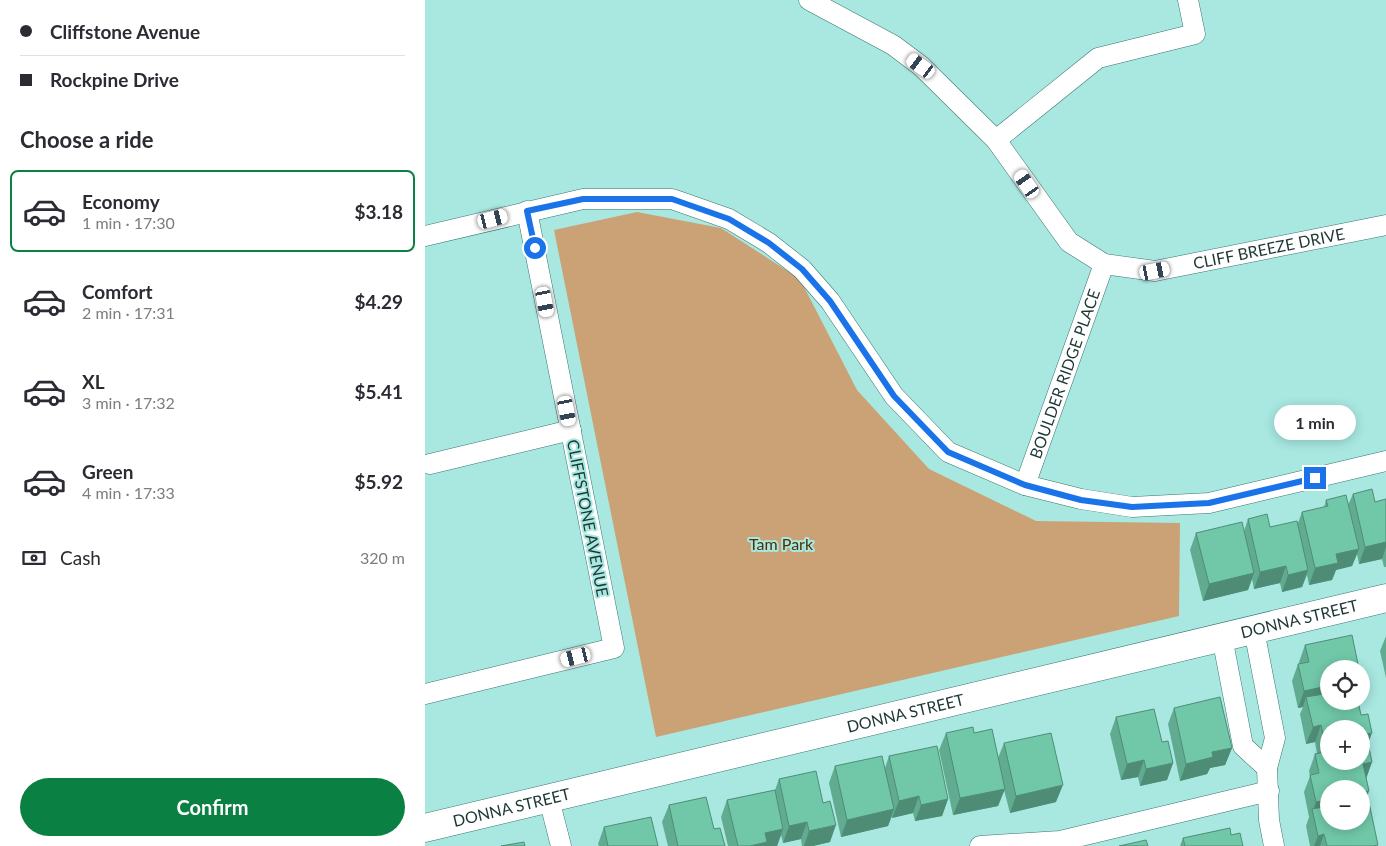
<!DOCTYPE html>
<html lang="en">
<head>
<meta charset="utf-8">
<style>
  :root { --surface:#fff; --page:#f2f2f3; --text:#2b2b33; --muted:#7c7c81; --line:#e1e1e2; --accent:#0b8043 }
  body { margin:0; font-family:Lato,sans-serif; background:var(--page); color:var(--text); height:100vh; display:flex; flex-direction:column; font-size:19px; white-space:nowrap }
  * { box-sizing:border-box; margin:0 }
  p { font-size:16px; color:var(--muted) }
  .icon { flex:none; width:28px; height:28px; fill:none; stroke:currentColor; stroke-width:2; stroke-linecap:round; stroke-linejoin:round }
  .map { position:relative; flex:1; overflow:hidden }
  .drawer { display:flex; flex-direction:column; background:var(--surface); width:425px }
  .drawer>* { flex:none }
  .banner { display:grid; align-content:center; height:110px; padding:0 20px; background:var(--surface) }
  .fabs { position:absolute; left:895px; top:660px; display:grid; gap:10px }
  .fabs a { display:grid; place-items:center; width:50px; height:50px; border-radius:50%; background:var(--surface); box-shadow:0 2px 12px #0003; font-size:25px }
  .end { position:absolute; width:22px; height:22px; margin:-11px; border:6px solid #1a73e8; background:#fff; box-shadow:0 0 0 2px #fff }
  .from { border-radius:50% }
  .bubble { position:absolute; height:35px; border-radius:18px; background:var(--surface); box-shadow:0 2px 12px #0003; font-size:16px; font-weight:700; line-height:35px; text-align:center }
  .car { position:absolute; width:15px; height:30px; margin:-15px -8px; border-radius:6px; box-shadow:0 0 4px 1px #0007; background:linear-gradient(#fff 24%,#345 0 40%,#fff 0 76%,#345 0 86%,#fff 0) }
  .banner b { display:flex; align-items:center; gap:18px; height:48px; font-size:19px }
  .banner b+b { border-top:1px solid var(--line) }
  .banner i { width:12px; height:12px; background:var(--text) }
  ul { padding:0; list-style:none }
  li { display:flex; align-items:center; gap:15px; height:82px; margin:0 10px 8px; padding:0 10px; border:2px solid transparent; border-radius:8px }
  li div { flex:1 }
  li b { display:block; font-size:19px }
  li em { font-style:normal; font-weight:700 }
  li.active { border-color:var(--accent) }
  li>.icon { width:45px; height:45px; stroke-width:1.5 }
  h2 { padding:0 20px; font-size:22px; line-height:60px }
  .pay { display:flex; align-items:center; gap:12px; height:55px; padding:0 20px; font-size:19px }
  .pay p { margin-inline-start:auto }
  .cta { display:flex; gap:10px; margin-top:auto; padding:10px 20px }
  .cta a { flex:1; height:58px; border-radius:30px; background:var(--accent); color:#fff; font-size:20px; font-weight:700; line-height:58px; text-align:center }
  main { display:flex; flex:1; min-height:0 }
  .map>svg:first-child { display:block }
</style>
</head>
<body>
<main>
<section class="drawer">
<div class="banner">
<b><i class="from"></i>Cliffstone Avenue</b>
<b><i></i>Rockpine Drive</b>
</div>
<h2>Choose a ride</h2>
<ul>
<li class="active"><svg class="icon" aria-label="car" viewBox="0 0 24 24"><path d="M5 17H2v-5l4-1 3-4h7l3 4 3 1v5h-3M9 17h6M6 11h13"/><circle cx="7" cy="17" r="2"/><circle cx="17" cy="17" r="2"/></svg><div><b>Economy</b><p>1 min · 17:30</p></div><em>$3.18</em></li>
<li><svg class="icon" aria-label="car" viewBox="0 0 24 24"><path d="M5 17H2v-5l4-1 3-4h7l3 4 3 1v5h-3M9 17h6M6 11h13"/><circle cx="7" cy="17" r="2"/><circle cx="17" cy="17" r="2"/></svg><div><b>Comfort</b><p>2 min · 17:31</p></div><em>$4.29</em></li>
<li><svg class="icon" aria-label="car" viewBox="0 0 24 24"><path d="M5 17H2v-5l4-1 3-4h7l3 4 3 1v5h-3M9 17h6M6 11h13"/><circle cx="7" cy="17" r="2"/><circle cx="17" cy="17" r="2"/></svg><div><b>XL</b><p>3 min · 17:32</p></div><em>$5.41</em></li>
<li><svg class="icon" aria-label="car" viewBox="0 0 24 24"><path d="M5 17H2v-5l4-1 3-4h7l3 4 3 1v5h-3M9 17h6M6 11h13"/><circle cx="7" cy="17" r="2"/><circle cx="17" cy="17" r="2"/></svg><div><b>Green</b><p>4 min · 17:33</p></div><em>$5.92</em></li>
</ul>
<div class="pay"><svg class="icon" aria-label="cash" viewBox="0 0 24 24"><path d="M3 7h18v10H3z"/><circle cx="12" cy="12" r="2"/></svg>Cash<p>320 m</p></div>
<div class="cta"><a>Confirm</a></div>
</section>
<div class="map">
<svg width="961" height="846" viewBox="0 0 961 846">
  <rect width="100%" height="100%" fill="#a8e8e1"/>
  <path fill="#cba276" d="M212,212L296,228L375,279L432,390L504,469L611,521L755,523L754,616L231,737L129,230Z"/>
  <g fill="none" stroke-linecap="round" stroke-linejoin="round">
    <defs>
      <g id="street">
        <path id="s1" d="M384,0L468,45L496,66L571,140L644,242L679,264L730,271L961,225"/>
        <path d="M571,140L673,58L770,34L763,0"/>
        <path d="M0,236L158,199H247L304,219L344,243L377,269L405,301L469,396L523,452L600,485L656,499L707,507L784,503L961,461"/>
        <path d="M5,464L146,430"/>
        <path id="s2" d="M600,485L679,264"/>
        <path d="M829,630L850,738L842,768L844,820L849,846"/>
        <path d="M797,637L818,746L842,768"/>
        <path d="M0,694L189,648L102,211"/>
        <path d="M124,799L136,846"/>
        <path d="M555,846L635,841L844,791"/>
      </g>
      <g id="secondary">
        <path id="s3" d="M0,828L961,598"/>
      </g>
    </defs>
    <use href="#street" stroke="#397671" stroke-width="21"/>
    <use href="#secondary" stroke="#397671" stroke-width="29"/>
    <use href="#street" stroke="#fff" stroke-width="20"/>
    <use href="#secondary" stroke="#fff" stroke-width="28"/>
  </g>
  <g fill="#61ac91">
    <path d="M928,494L950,502L961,499V567H959L957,559L934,564L932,554L927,566L911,570L907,580L884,585L882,575L877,587L857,592L855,583L829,589L827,579L823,590L778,601L765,550L771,533L819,531L823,519L845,527L873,523L877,512L899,507L901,500L923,505Z"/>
    <path d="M961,636V678L955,651Z"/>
    <path d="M880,645L904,669L936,715L947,762L941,778V798L953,845L952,846H885L881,826L884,817L879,792L885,776L884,771L890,754L892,753L890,742L881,744L875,714L878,707L873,708L867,681L873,664H875L874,662Z"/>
    <path d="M749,708L807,748L800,765L785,768L782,774L755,781L743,724Z"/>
    <path d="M691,717L737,742L748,763L742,780L715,786L713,777L696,780L685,734Z"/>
    <path d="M521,733H549L573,758L579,743L631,802L585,813L579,790L573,806L528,815L514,750Z"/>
    <path d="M464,756L523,799L517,816L490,821L488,813L467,818V816L463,826L416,837L404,783L410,766L460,768Z"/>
    <path d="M354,779L405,842L388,846H377L376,839L358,843L356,835L352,846H303L296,817L302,800L350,790Z"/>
    <path d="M244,805L289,829L300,846H243L237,822Z"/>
    <path d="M179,827L233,846H174L173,844Z"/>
    <path d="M806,835L818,846H755L758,838Z"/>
  </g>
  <g fill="#4f8c76">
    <path d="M961,542V547L957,559L934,564L940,547Z"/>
    <path d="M934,549L927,566L911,570L907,580L884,585L890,568L911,554Z"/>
    <path d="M861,566L855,583L829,589L835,572Z"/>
    <path d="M883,570L877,587L857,592L863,575Z"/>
    <path d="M829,573L823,590L778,601L784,584Z"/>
    <path d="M901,680H904V695L881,697L878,707L873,708L879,691Z"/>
    <path d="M896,725L890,742L881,744L888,727Z"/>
    <path d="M947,733L941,749L936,750V735Z"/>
    <path d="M904,742V757L894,760L900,743Z"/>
    <path d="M807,748L800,765L785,768L782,774L755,781L761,764L787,752Z"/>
    <path d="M719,760L713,777L696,780L702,764Z"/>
    <path d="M947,762L941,779L938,764Z"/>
    <path d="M748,763L742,780L715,786L721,769Z"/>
    <path d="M638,785L631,802L585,813L591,796Z"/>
    <path d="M580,789L573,806L528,815L535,798Z"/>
    <path d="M944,791L938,808H936V792Z"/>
    <path d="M494,796L488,813L467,818L474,801Z"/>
    <path d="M523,799L517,816L490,821L496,805Z"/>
    <path d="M904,799V815L888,811L891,802Z"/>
    <path d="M469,809L463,826L416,837L422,820Z"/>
    <path d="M382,822L376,839L358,843L364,826Z"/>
    <path d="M411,825L405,842L388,846H379L384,831Z"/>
    <path d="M358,829L352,846H325L340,833Z"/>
    <path d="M899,834L895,846H889L893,836Z"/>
  </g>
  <g fill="#71c8a9" stroke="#4f8c76">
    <path d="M947,489L950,502L961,499V542L940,547L928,494Z"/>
    <path d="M921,495L934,549L911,554L913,563L890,568L877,512L903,506L901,500Z"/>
    <path d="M842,514L845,527L872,521L883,570L863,575L861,566L835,572L823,519Z"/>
    <path d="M817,522L829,573L784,584L771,533Z"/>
    <path d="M927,635L934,669H904V680H901L902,686L879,691L873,664L884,662L880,645Z"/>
    <path d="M904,693V701H933L936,715L943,714L947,733L936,735V729H904V742L900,743L896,725L888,727L881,697Z"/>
    <path d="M795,697L807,748L787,752L788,757L761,764L749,708Z"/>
    <path d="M729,709L737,742L743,741L748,763L721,769L719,760L702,764L691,717Z"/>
    <path d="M548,727L549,733L567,729L580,789L535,798L521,733Z"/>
    <path d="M626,733L638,785L591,796L579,743Z"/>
    <path d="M943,743L947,762L938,764L944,791L936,792V789H904V799L891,802L885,775L894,773L890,754L904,751V761H936V744Z"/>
    <path d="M512,746L523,799L496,805L494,796L474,801L464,756Z"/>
    <path d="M457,756L469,809L422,820L410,766Z"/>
    <path d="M391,771L398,803L405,801L411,825L384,831L382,822L364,826L354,779Z"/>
    <path d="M350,790L358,829L340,833L342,842L325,846H313L302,800Z"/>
    <path d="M281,797L289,829L295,828L300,846H253L244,805Z"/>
    <path d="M943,798L953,845L948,846H902L899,834L893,836L887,809L904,806V821H936V799Z"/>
    <path d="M226,817L233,846H183L179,827Z"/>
    <path d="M805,828L806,835L815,833L818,846H760L758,838Z"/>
    <path d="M721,840L723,846H694Z"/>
    <path d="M99,842L100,846H76Z"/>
  </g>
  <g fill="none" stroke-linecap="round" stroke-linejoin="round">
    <path stroke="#1a73e8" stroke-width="6" d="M110,248L102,211L158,199H247L304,219L344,243L377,269L405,301L469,396L523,452L600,485L656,500L707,507L784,503L890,478"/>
  </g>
  <g text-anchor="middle" stroke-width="4" stroke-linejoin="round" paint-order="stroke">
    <g font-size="16" fill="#1d3735" stroke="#a8e8e1">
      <text dy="6" stroke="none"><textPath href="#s1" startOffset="570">CLIFF BREEZE DRIVE</textPath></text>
      <text dy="6" stroke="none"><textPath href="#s2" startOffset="118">BOULDER RIDGE PLACE</textPath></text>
      <text transform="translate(163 518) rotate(79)" y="6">CLIFFSTONE AVENUE</text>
      <text dy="6" stroke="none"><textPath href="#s3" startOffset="899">DONNA STREET</textPath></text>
      <text dy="6" stroke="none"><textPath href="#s3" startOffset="494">DONNA STREET</textPath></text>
      <text dy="6" stroke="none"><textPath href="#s3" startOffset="89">DONNA STREET</textPath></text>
    </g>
    <g font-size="16" fill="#502f00" stroke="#a8e8e1">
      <text x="356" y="550">Tam Park</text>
    </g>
  </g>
</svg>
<div class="fabs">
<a><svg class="icon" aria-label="locate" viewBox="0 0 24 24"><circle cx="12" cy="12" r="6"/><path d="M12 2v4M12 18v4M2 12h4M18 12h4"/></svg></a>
<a>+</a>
<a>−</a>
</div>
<i class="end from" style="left:110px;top:248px"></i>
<i class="end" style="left:890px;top:478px"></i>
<div class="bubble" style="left:849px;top:405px;width:82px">1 min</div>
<i class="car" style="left:496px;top:66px;rotate:306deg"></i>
<i class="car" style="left:602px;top:184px;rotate:325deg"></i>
<i class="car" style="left:68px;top:219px;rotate:76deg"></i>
<i class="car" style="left:730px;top:271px;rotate:79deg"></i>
<i class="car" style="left:120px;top:302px;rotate:169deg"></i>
<i class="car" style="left:142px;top:411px;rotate:169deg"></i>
<i class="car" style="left:151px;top:657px;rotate:256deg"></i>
</div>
</main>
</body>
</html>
